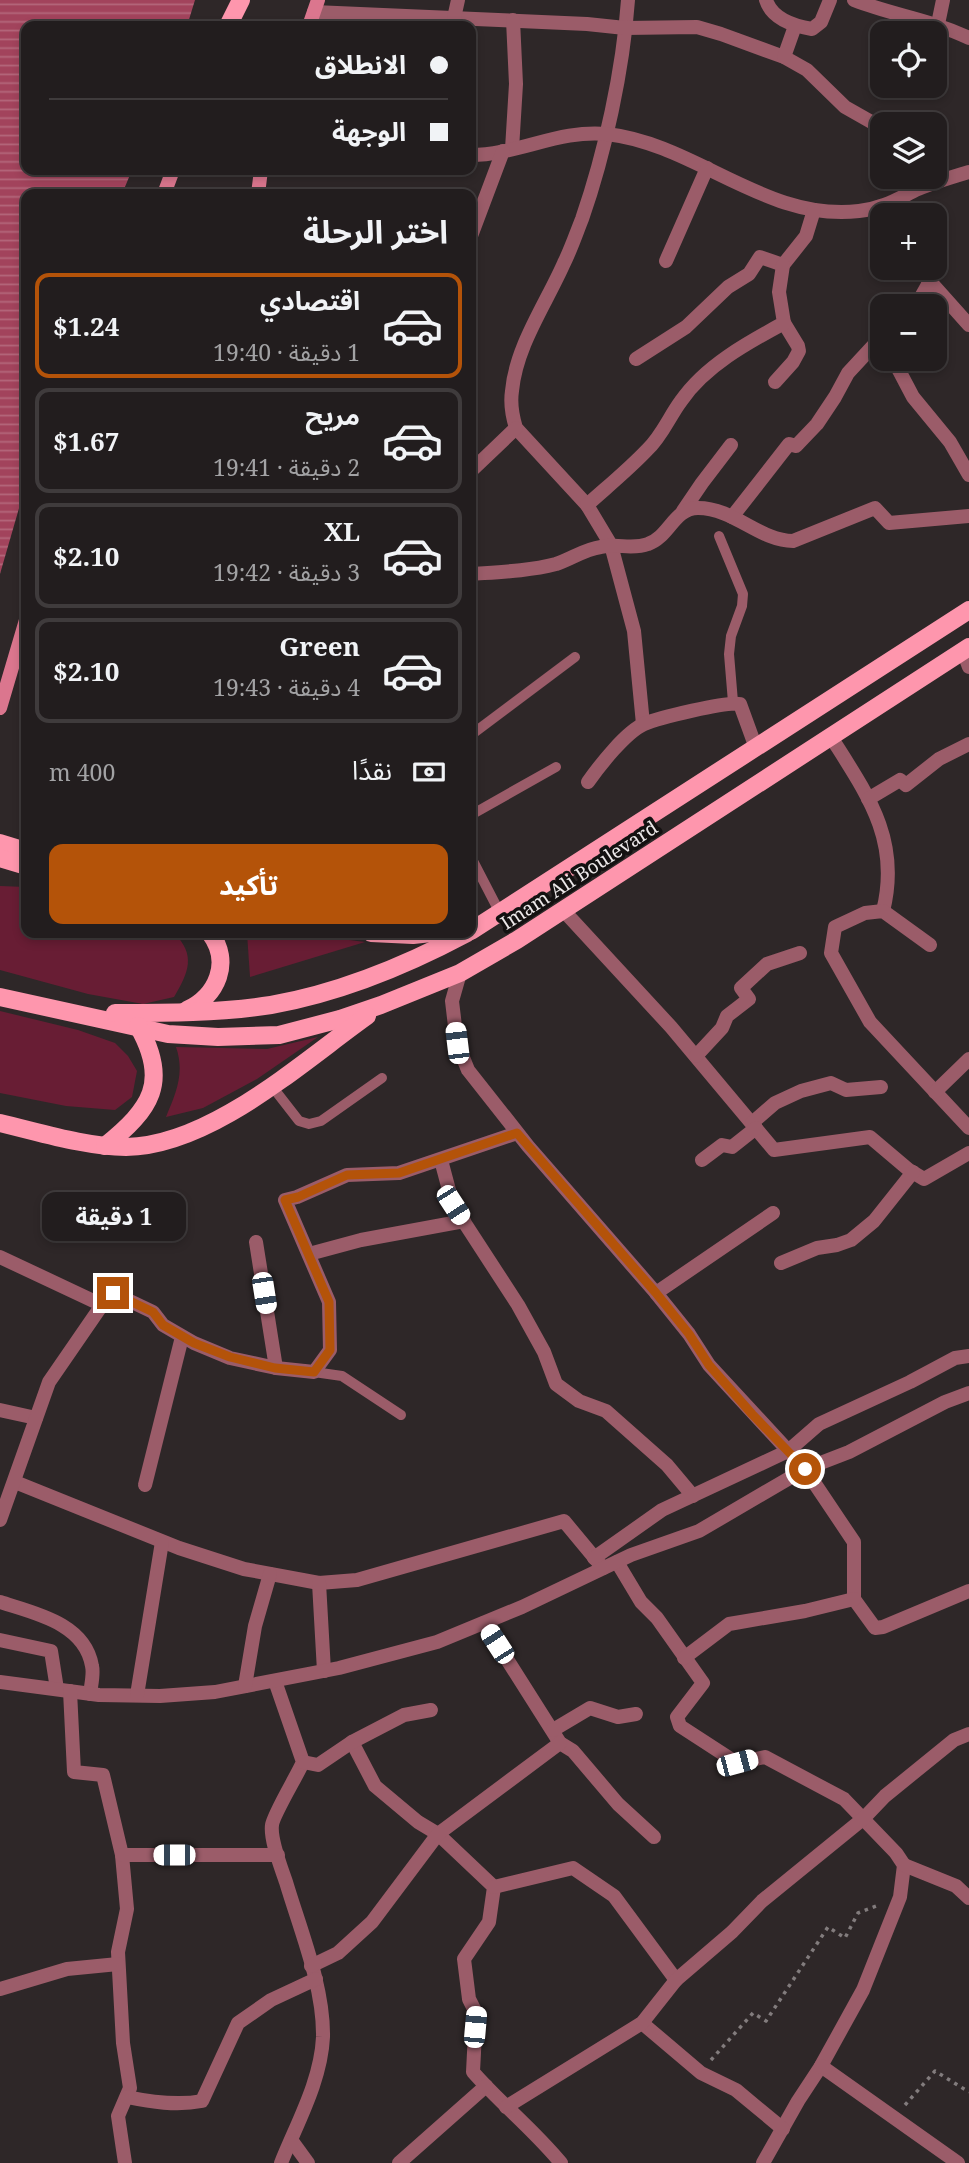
<!DOCTYPE html>
<html lang="ar">
<head>
<meta charset="utf-8">
<style>
  :root { --surface:#221d1e; --page:#2e2a2b; --text:#f1f3f6; --muted:#a2a2a4; --line:#3f3b3c; --accent:#b45309 }
  body { margin:0; font-family:"Noto Serif","Noto Sans Arabic",serif; background:var(--page); color:var(--text); direction:rtl; height:100vh; display:flex; flex-direction:column; font-size:26px; white-space:nowrap }
  * { box-sizing:border-box; margin:0 }
  p { font-size:23px; color:var(--muted) }
  .icon { flex:none; width:38px; height:38px; fill:none; stroke:currentColor; stroke-width:2; stroke-linecap:round; stroke-linejoin:round }
  .map { position:relative; flex:1; overflow:hidden; direction:ltr }
  .panel { position:absolute; left:21px; top:189px; width:455px; height:749px; display:flex; flex-direction:column; background:var(--surface); border-radius:14px; box-shadow:0 4px 10px #0003,0 0 0 2px var(--line); direction:rtl }
  .panel>* { flex:none }
  .guide { position:absolute; left:21px; top:21px; width:455px; height:154px; border-radius:14px; box-shadow:0 4px 10px #0003,0 0 0 2px var(--line); direction:rtl; display:grid; align-content:center; height:154px; padding:0 28px; background:var(--surface) }
  .buttons { position:absolute; left:870px; top:21px; display:grid; gap:14px }
  .buttons a { display:grid; place-items:center; width:77px; height:77px; border-radius:14px; background:var(--surface); box-shadow:0 4px 10px #0003,0 0 0 2px var(--line); font-size:35px }
  .end { position:absolute; width:32px; height:32px; margin:-16px; border:9px solid #b45309; background:#fff; box-shadow:0 0 0 4px #fff }
  .from { border-radius:50% }
  .bubble { position:absolute; height:49px; border-radius:14px; background:var(--surface); box-shadow:0 4px 10px #0003,0 0 0 2px var(--line); font-size:23px; font-weight:700; line-height:49px; text-align:center; direction:rtl }
  .car { position:absolute; width:21px; height:42px; margin:-21px -10px; border-radius:9px; box-shadow:0 0 5px 2px #0007; background:linear-gradient(#fff 24%,#345 0 40%,#fff 0 76%,#345 0 86%,#fff 0) }
  .guide b { display:flex; align-items:center; gap:24px; height:66px; font-size:26px }
  .guide b+b { border-top:2px solid var(--line) }
  .guide i { width:18px; height:18px; background:var(--text) }
  ul { padding:0; list-style:none }
  li { display:flex; align-items:center; gap:21px; height:105px; margin:0 14px 10px; padding:0 14px; border:4px solid var(--line); border-radius:14px }
  li div { flex:1 }
  li b { display:block; font-size:26px }
  li em { font-style:normal; font-weight:700 }
  li.on { border-color:var(--accent) }
  li>.icon { width:63px; height:63px; stroke-width:1.5 }
  h2 { padding:0 28px; font-size:32px; line-height:84px }
  .pay { display:flex; align-items:center; gap:18px; height:77px; padding:0 28px; font-size:26px }
  .pay p { margin-inline-start:auto }
  .primary-button { display:flex; gap:14px; margin-top:auto; padding:14px 28px }
  .primary-button a { flex:1; height:80px; border-radius:14px; background:var(--accent); color:#fff; font-size:28px; font-weight:700; line-height:80px; text-align:center }
  .map>svg:first-child { display:block }
</style>
</head>
<body>
<div class="map">
<svg width="969" height="2163" viewBox="0 0 969 2163">
  <defs>
    <pattern id="water-rules" width="6" height="5" patternUnits="userSpaceOnUse" patternTransform="scale(1.75)"><rect width="6" height="5" fill="#a2435c"/><path d="M0 2.5h6" fill="none" stroke="#b3677b"/></pattern>
  </defs>
  <rect width="100%" height="100%" fill="#2e2728"/>
  <g fill="#681d34">
    <path d="M0,886L26,887V933H174C196,955 189,972 174,997L143,1004L88,994L0,970Z"/>
    <path d="M247,933H295L365,942L250,977Z"/>
    <path d="M0,1011L78,1030L115,1043L128,1056L137,1071L132,1097L115,1110L66,1106L0,1093Z"/>
    <path d="M318,1037L257,1079L203,1108L166,1117C176,1093 185,1073 176,1047L267,1049Z"/>
  </g>
  <path fill="url(#water-rules)" d="M0,0H195L187,26H26V170H132L122,194H26V484L0,574Z"/>
  <g fill="none" stroke-linecap="round" stroke-linejoin="round">
    <g stroke="#827c7d" stroke-width="3.5" stroke-dasharray="3.5 5" stroke-linecap="butt">
      <path d="M711,2060L753,2013L766,2021L828,1927L845,1938L858,1913L879,1905"/>
      <path d="M905,2105L935,2071L969,2092"/>
    </g>
    <g stroke="#9b5c69" stroke-width="10">
      <path d="M719,536L743,594L742,606L731,636L729,654L733,702"/>
      <path d="M471,735L575,657"/>
      <path d="M471,815L556,767"/>
      <path d="M471,857L500,913"/>
      <path d="M271,1085L299,1121L309,1124L321,1121L382,1078"/>
      <path d="M314,1372L342,1376L401,1415"/>
    </g>
    <g stroke="#9b5c69" stroke-width="14">
      <path d="M628,0C623,70 605,153 582,219C576,234 571,249 564,263C546,304 516,346 512,391C510,404 512,415 516,428L587,505L611,545L634,631L643,724"/>
      <path d="M766,0C772,19 794,26 812,29L821,22L830,0"/>
      <path d="M854,0C892,15 932,20 969,38"/>
      <path d="M314,12L587,24L625,28L697,27L721,34L784,57L807,70L845,107L882,128"/>
      <path d="M454,18L458,0"/>
      <path d="M938,24L943,0"/>
      <path d="M784,57L795,26"/>
      <path d="M512,149L516,84L513,20"/>
      <path d="M471,155C517,155 560,129 607,134C696,144 766,222 859,211C884,208 897,199 918,189C935,182 952,177 969,172"/>
      <path d="M471,236L503,151"/>
      <path d="M666,261L707,168"/>
      <path d="M918,268L969,325"/>
      <path d="M916,306L930,281"/>
      <path d="M636,359L686,327L728,287L749,274L760,257L783,265L806,236L814,210"/>
      <path d="M893,359L913,397L950,442L969,475"/>
      <path d="M775,382L793,362L799,351L798,346L784,323"/>
      <path d="M471,471L516,428"/>
      <path d="M587,505C607,487 628,470 647,450C662,436 669,417 681,401C705,366 747,343 784,323L779,292L783,265"/>
      <path d="M683,511L702,483L731,445"/>
      <path d="M732,517L789,444L796,446L817,424L835,397L848,373L873,346L882,350"/>
      <path d="M471,574C499,572 529,571 556,564C571,559 585,549 601,547C617,543 632,550 648,544C669,537 674,508 698,508C734,508 760,541 793,541L875,508L889,523L969,516"/>
      <path d="M963,651L969,667"/>
      <path d="M831,737C867,794 901,840 883,911"/>
      <path d="M588,782C600,765 626,732 644,724C658,718 727,701 740,704L756,748"/>
      <path d="M868,799L900,780L906,785L939,759L969,744"/>
      <path d="M563,910L671,1027L774,1150L870,1137L909,1170L924,1179L969,1153"/>
      <path d="M930,945L883,911L865,913L835,927L831,953L870,1022L969,1128"/>
      <path d="M460,973L452,1001L457,1043L468,1070L528,1146L656,1293L689,1334L709,1365L805,1469L854,1542V1599L875,1628L883,1627L969,1591"/>
      <path d="M696,1056L722,1028L727,1016L749,999L741,988L767,964L800,953"/>
      <path d="M935,1092L969,1059"/>
      <path d="M752,1123L775,1103L801,1091L831,1083L846,1090L881,1087"/>
      <path d="M441,1160L453,1205L518,1305L544,1352L556,1384L579,1401L606,1411L667,1465L693,1496"/>
      <path d="M702,1160L722,1145L732,1147L756,1128"/>
      <path d="M256,1242L276,1368"/>
      <path d="M309,1254L361,1240L464,1221"/>
      <path d="M0,1257L102,1305"/>
      <path d="M781,1263L817,1248L837,1245L851,1240L874,1221L913,1172"/>
      <path d="M656,1293L773,1213"/>
      <path d="M0,1410L36,1418"/>
      <path d="M15,1482L179,1548L244,1569L319,1583L357,1580L564,1521L603,1568"/>
      <path d="M145,1485L182,1337"/>
      <path d="M0,1520L49,1382L102,1305L113,1293L153,1312L163,1325L194,1343L230,1358L276,1368L314,1372L330,1350L329,1302L285,1200L297,1197L347,1175L399,1173L517,1133"/>
      <path d="M594,1558L662,1510L788,1451L819,1424L910,1382L955,1358L969,1356"/>
      <path d="M617,1562L641,1602L657,1618L703,1683L677,1717L680,1726L737,1763L765,1757L844,1799L896,1853L904,1865L900,1897L863,1990L821,2066L798,2101L763,2163"/>
      <path d="M319,1583L324,1671"/>
      <path d="M0,1602C34,1613 85,1623 92,1666C94,1674 91,1685 90,1694"/>
      <path d="M484,1623L560,1743L573,1751L618,1804L654,1837"/>
      <path d="M0,1640L51,1651L57,1689"/>
      <path d="M684,1658L729,1624L805,1611L854,1599"/>
      <path d="M275,1681L303,1762C298,1774 273,1815 272,1825C270,1840 281,1867 286,1882C300,1929 324,1987 323,2037C321,2081 297,2123 281,2163"/>
      <path d="M0,1682L99,1695L160,1696L215,1692L339,1668L437,1642L522,1607L631,1555L699,1531L805,1469L849,1452L945,1402L969,1393"/>
      <path d="M245,1686L255,1626L270,1574"/>
      <path d="M70,1691L74,1772L103,1775L122,1855L127,1909L118,1952L123,2043L130,2088L118,2116L125,2163"/>
      <path d="M137,1695L162,1542"/>
      <path d="M553,1730L590,1708L618,1717L636,1714"/>
      <path d="M352,1742L375,1786L418,1822L438,1834L494,1887L489,1922L464,1959L469,1999L476,2013L473,2072C501,2104 534,2130 561,2163"/>
      <path d="M303,1762L318,1765L352,1742L404,1715L431,1710"/>
      <path d="M122,1855H278"/>
      <path d="M904,1865L956,1886L969,1898"/>
      <path d="M494,1887L573,1868L614,1896L676,1980"/>
      <path d="M311,1966L338,1953L372,1922L438,1834L560,1743"/>
      <path d="M0,1989L67,1969L118,1964"/>
      <path d="M642,2023L701,2073L736,2090L783,2129"/>
      <path d="M821,2066L958,2163"/>
      <path d="M127,2097C151,2102 177,2106 202,2101L238,2023L271,2000L316,1979"/>
      <path d="M506,2107L642,2023L676,1980L732,1932L762,1901L864,1818L885,1796L954,1740L969,1734"/>
      <path d="M292,2141L308,2163"/>
      <path d="M399,2163L486,2086"/>
    </g>
    <g stroke="#db768e" stroke-width="14">
      <path d="M309,26L318,0"/>
      <path d="M164,194L173,170"/>
      <path d="M258,194L261,170"/>
      <path d="M0,708L26,620"/>
    </g>
    <g stroke="#fe96ad" stroke-width="18">
      <path d="M228,26L241,0"/>
      <path d="M0,843L26,851"/>
      <path d="M0,858L26,866"/>
      <path d="M471,931L969,610"/>
      <path d="M371,933L413,935L431,933"/>
      <path d="M0,997L168,1034L218,1037L279,1035L340,1019L381,1005L460,973L517,940L969,647"/>
      <path d="M187,1010C217,996 232,962 210,933"/>
      <path d="M115,1013C166,1013 219,1013 271,1005C339,993 407,965 467,933"/>
      <path d="M0,1123C39,1132 86,1147 126,1147C210,1146 301,1063 367,1016"/>
      <path d="M105,1146C151,1109 170,1082 138,1026"/>
    </g>
  </g>
  <g fill="none" stroke-linecap="round" stroke-linejoin="round">
    <path stroke="#b45309" stroke-width="9" d="M113,1293L153,1312L163,1325L194,1343L230,1357L275,1368L314,1372L330,1350L329,1302L285,1200L298,1197L347,1175L399,1173L517,1133L656,1293L689,1334L709,1365L752,1414L805,1469"/>
  </g>
  <g text-anchor="middle" stroke-width="7" stroke-linejoin="round" paint-order="stroke">
    <g font-size="19" fill="#ece8e9" stroke="#141111">
      <text transform="translate(579 875) rotate(-33)" y="7">Imam Ali Boulevard</text>
    </g>
  </g>
</svg>
<div class="buttons">
<a><svg class="icon" aria-label="locate" viewBox="0 0 24 24"><circle cx="12" cy="12" r="6"/><path d="M12 2v4M12 18v4M2 12h4M18 12h4"/></svg></a>
<a><svg class="icon" aria-label="layers" viewBox="0 0 24 24"><path d="M12 4l9 5-9 5-9-5zM3 14l9 5 9-5"/></svg></a>
<a>+</a>
<a>−</a>
</div>
<i class="end from" style="left:805px;top:1469px"></i>
<i class="end" style="left:113px;top:1293px"></i>
<div class="bubble" style="left:42px;top:1192px;width:144px">1 دقيقة</div>
<i class="car" style="left:457px;top:1043px;rotate:353deg"></i>
<i class="car" style="left:453px;top:1205px;rotate:147deg"></i>
<i class="car" style="left:264px;top:1293px;rotate:171deg"></i>
<i class="car" style="left:497px;top:1644px;rotate:327deg"></i>
<i class="car" style="left:737px;top:1763px;rotate:75deg"></i>
<i class="car" style="left:174px;top:1855px;rotate:270deg"></i>
<i class="car" style="left:475px;top:2027px;rotate:5deg"></i>
<div class="guide">
<b><i class="from"></i>الانطلاق</b>
<b><i></i>الوجهة</b>
</div>
<section class="panel">
<h2>اختر الرحلة</h2>
<ul>
<li class="on"><svg class="icon" aria-label="car" viewBox="0 0 24 24"><path d="M5 17H2v-5l4-1 3-4h7l3 4 3 1v5h-3M9 17h6M6 11h13"/><circle cx="7" cy="17" r="2"/><circle cx="17" cy="17" r="2"/></svg><div><b>اقتصادي</b><p>1 دقيقة · 19:40</p></div><em>$1.24</em></li>
<li><svg class="icon" aria-label="car" viewBox="0 0 24 24"><path d="M5 17H2v-5l4-1 3-4h7l3 4 3 1v5h-3M9 17h6M6 11h13"/><circle cx="7" cy="17" r="2"/><circle cx="17" cy="17" r="2"/></svg><div><b>مريح</b><p>2 دقيقة · 19:41</p></div><em>$1.67</em></li>
<li><svg class="icon" aria-label="car" viewBox="0 0 24 24"><path d="M5 17H2v-5l4-1 3-4h7l3 4 3 1v5h-3M9 17h6M6 11h13"/><circle cx="7" cy="17" r="2"/><circle cx="17" cy="17" r="2"/></svg><div><b>XL</b><p>3 دقيقة · 19:42</p></div><em>$2.10</em></li>
<li><svg class="icon" aria-label="car" viewBox="0 0 24 24"><path d="M5 17H2v-5l4-1 3-4h7l3 4 3 1v5h-3M9 17h6M6 11h13"/><circle cx="7" cy="17" r="2"/><circle cx="17" cy="17" r="2"/></svg><div><b>Green</b><p>4 دقيقة · 19:43</p></div><em>$2.10</em></li>
</ul>
<div class="pay"><svg class="icon" aria-label="cash" viewBox="0 0 24 24"><path d="M3 7h18v10H3z"/><circle cx="12" cy="12" r="2"/></svg>نقدًا<p>400 m</p></div>
<div class="primary-button"><a>تأكيد</a></div>
</section>
</div>
</body>
</html>
